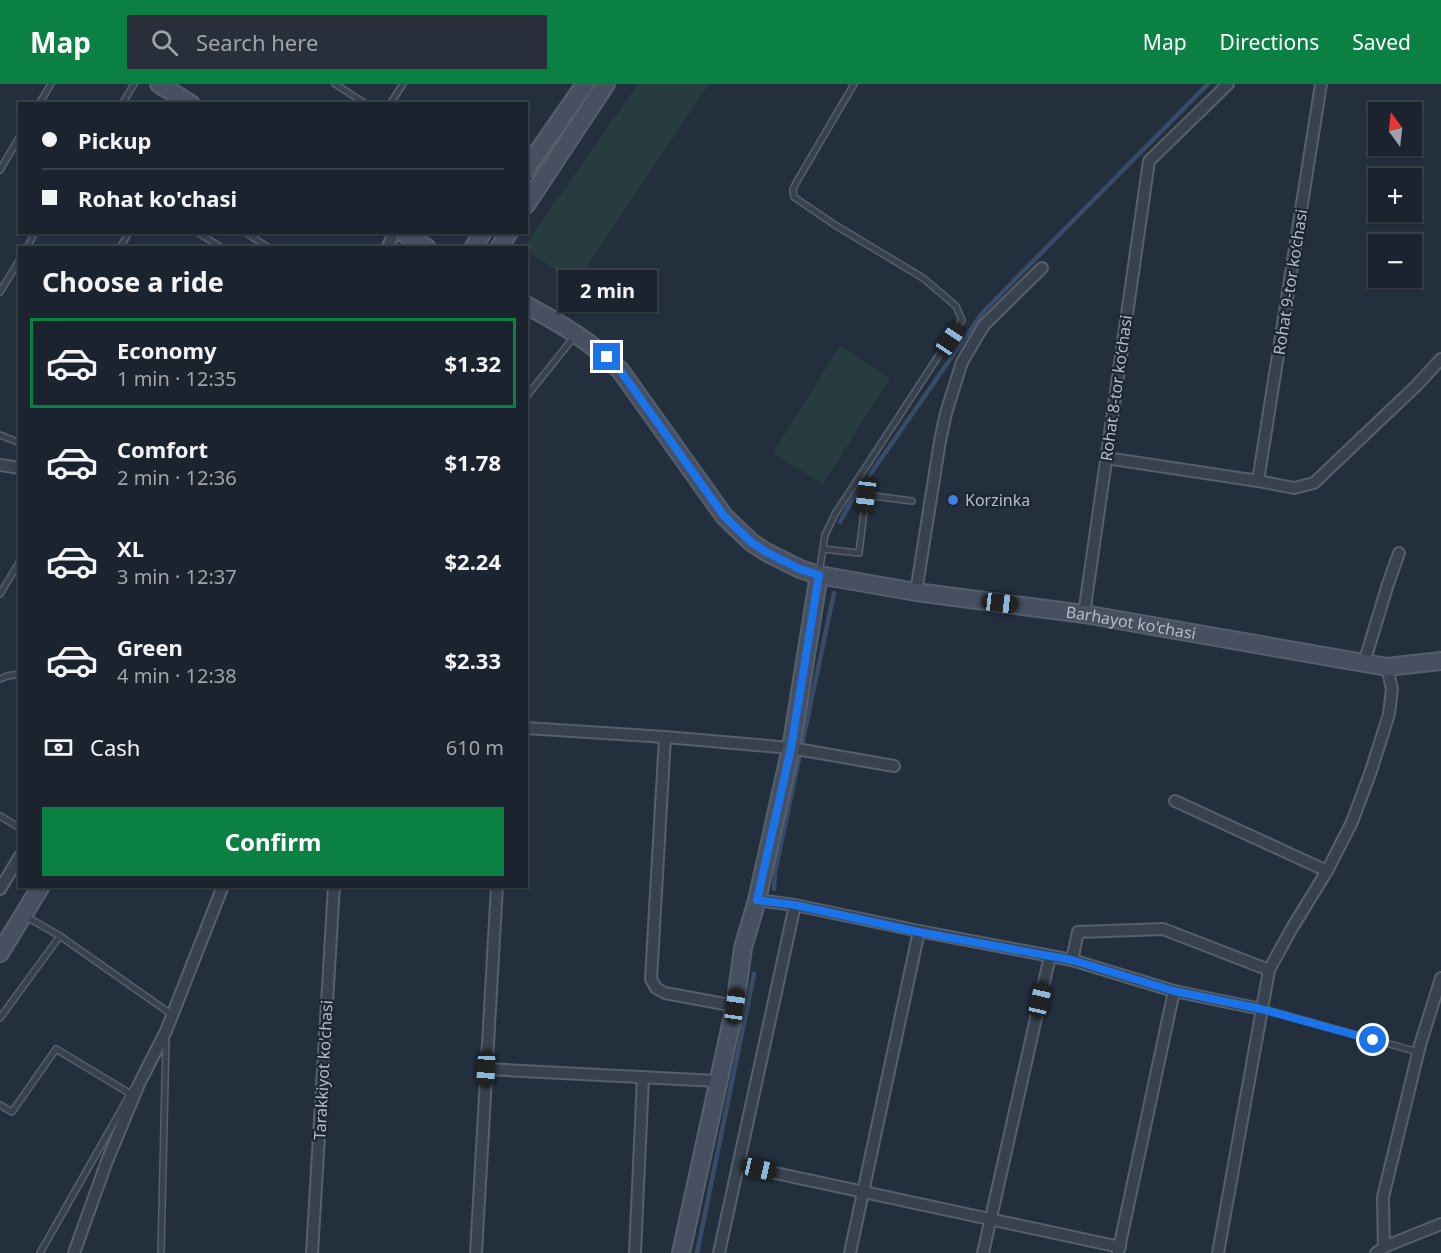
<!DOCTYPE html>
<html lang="en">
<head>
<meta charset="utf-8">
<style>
  :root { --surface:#1b232e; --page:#282f3a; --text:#f1f3f6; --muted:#a0a4aa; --line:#39404a; --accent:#0b8043 }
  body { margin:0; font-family:"Noto Sans",sans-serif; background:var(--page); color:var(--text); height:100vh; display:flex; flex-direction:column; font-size:22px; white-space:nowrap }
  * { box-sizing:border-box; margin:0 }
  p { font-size:20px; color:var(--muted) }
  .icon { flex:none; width:33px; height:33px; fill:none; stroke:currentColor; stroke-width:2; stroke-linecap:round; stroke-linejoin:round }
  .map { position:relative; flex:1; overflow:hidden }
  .sheet { position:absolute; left:18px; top:162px; width:510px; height:642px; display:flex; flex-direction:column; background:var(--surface); border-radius:0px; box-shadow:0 2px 4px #0004,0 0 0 2px var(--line) }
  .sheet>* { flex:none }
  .hud { position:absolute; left:18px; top:18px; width:510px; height:132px; border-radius:0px; box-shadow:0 2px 4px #0004,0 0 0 2px var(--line); display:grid; align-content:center; height:132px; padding:0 24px; background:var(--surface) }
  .needle { width:39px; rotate:345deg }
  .controls { position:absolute; left:1368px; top:18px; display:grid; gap:12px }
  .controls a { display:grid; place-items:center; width:54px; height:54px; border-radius:0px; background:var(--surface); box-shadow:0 2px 4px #0004,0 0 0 2px var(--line); font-size:30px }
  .end { position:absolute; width:27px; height:27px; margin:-14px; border:8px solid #1a73e8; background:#fff; box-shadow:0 0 0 3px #fff }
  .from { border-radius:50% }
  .bubble { position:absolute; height:42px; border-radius:0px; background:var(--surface); box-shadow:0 2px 4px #0004,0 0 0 2px var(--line); font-size:20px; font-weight:700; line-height:42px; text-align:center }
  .car { position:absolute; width:18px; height:36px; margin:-18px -9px; border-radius:8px; box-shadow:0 0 4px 2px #0007; background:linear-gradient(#222 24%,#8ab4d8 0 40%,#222 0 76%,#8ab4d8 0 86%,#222 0) }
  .hud b { display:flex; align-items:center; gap:21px; height:57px; font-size:22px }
  .hud b+b { border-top:2px solid var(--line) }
  .hud i { width:15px; height:15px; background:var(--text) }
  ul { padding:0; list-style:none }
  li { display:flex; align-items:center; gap:18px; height:90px; margin:0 12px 9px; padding:0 12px; border:3px solid transparent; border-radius:0px }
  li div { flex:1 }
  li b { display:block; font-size:22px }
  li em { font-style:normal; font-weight:700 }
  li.active { border-color:var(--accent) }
  li>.icon { width:54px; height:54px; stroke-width:1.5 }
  h2 { padding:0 24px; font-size:27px; line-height:72px }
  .pay { display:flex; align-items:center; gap:15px; height:66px; padding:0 24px; font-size:22px }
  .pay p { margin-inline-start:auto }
  .action { display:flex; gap:12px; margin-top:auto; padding:12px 24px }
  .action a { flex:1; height:69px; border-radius:0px; background:var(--accent); color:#fff; font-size:24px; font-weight:700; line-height:69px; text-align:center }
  header { display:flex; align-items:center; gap:36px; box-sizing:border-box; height:84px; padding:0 30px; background:var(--accent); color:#fff }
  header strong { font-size:28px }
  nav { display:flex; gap:33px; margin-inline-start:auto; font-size:21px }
  .search { width:420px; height:54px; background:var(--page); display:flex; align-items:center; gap:15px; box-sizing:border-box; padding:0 21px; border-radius:0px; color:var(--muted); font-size:22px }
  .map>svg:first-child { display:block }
</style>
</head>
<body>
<header>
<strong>Map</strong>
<div class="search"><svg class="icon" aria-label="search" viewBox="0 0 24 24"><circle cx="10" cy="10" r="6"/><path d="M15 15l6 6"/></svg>Search here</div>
<nav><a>Map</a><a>Directions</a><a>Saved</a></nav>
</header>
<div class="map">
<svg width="1441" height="1169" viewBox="0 0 1441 1169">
  <rect width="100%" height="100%" fill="#242f3e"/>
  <g fill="#263c3f">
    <path d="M638,0H709L571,206L554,184L527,168L526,164L524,163Z"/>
    <path d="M840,262L890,294L823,400L773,369Z"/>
  </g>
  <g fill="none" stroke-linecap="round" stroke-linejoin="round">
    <g stroke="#394c67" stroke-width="4.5">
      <path d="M840,438L851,418L983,228L1208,0"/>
      <path d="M774,805L775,788L834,509"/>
      <path d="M697,1169L754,890"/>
    </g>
    <defs>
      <g id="lane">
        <path d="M335,0L366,20"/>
        <path d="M39,20L51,0"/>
        <path d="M122,20L134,0"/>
        <path d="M390,20L403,0"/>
        <path d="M0,86L20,52"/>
        <path d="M197,148L222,164"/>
        <path d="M245,148L269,164"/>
        <path d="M27,164L35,148"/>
        <path d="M120,164L129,148"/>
        <path d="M0,208L20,175"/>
        <path d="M526,313L574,253"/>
        <path d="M0,351L20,359"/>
        <path d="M823,465L859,469L866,411L912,417"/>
        <path d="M819,490L825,451L835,430L962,236L956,222L923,194L835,141L794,113L793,105L796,99L854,0"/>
        <path d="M0,510L20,477"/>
        <path d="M0,595L7,592L20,590"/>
        <path d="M0,732L20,744"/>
        <path d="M25,832L60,852L171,930"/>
        <path d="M1263,925L1418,968"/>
        <path d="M0,934L60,852"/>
        <path d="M0,1021L12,1028L56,965L129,1009"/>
        <path d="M40,1169L133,1005"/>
        <path d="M161,1169L166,955"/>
      </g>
      <g id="street">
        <path d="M387,164L395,148"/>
        <path d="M1106,374L1258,397L1294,404L1314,399L1417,301L1441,275"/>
        <path d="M0,381L20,384"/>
        <path d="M1258,397L1321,0"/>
        <path d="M916,508L940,357L946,329L962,278L984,241L1042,184"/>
        <path d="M1084,530L1149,77L1228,0"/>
        <path d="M1364,579L1388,500L1399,469"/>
        <path d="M526,644L665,653L791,664L894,682"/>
        <path d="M665,653L651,895L656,904L665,909L735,922"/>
        <path d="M1175,717L1327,787"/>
        <path d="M0,805L20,772"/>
        <path d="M757,816L795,821L919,847L1072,876L1078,848L1163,845L1269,886"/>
        <path d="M1072,876L1174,907L1118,1169"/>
        <path d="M1174,907L1261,925"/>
        <path d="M486,985L717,997"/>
        <path d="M738,1081L1120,1163"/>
        <path d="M1384,1163L1383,1113L1420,961L1441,894"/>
        <path d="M74,1169L107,1077L139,1000L166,947L223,802"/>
        <path d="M312,1169L334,802"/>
        <path d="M476,1169L497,802"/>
        <path d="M635,1169L643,993"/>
        <path d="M719,1169L795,821"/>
        <path d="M850,1169L919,847"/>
        <path d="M983,1169L1050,872"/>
        <path d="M1218,1169L1269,886L1292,844L1327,787L1352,738L1371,687L1389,630L1392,605L1387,583"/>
        <path d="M1376,1169L1384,1163L1441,1140"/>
      </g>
      <g id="secondary">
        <path d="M159,0L191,20"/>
        <path d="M526,85L585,0"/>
        <path d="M526,121L606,0"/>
        <path d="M402,148L427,164"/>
        <path d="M473,164L483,148"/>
        <path d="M499,164L509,148"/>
        <path id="s1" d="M526,221C561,240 592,258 620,286L724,432L751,458L766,468L800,485L819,491L916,508L1084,530L1387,583L1441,577"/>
        <path d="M0,869L41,802"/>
        <path d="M681,1169L735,922L743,864L757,816L791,664L819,491"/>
      </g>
    </defs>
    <use href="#lane" stroke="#565f6c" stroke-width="8"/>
    <use href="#street" stroke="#565f6c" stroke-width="14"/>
    <use href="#secondary" stroke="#565f6c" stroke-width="20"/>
    <use href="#lane" stroke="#38414e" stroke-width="5"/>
    <use href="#street" stroke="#38414e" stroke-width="10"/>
    <use href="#secondary" stroke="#465061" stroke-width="16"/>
  </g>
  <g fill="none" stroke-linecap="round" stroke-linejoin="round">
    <path stroke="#1a73e8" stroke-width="8" d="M607,273L620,286L724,432L751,458L766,468L800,485L819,491L791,664L757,816L795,821L919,848L1072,876L1174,907L1261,925L1373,956"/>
  </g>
  <circle fill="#3f7fe0" stroke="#1d2633" stroke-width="2" cx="953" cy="416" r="6"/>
  <g text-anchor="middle" stroke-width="4.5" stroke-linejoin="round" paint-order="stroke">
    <g font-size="16" fill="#b4bcc9" stroke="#1d2633">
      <text transform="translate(1290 198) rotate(-81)" y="6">Rohat 9-tor ko‘chasi</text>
      <text transform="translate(1116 304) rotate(-82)" y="6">Rohat 8-tor ko‘chasi</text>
      <text dy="6" stroke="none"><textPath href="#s1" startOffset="723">Barhayot ko'chasi</textPath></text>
      <text transform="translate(323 986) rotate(-87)" y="6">Tarakkiyot ko'chasi</text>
    </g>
    <g font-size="16" fill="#b4bcc9" stroke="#1d2633" text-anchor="start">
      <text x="965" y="422">Korzinka</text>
    </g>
  </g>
</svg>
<div class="controls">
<a><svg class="needle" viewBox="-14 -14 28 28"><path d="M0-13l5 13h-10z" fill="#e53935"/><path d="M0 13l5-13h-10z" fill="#a0a4aa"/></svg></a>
<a>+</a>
<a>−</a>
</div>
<i class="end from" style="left:1373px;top:956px"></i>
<i class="end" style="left:607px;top:273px"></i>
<div class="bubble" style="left:558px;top:186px;width:99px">2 min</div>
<i class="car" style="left:950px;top:256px;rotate:34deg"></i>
<i class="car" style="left:866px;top:411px;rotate:187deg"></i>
<i class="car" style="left:1000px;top:519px;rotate:97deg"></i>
<i class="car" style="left:1040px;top:916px;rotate:13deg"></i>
<i class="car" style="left:735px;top:922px;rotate:8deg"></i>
<i class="car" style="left:486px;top:985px;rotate:183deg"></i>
<i class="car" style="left:759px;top:1085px;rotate:103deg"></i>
<div class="hud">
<b><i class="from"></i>Pickup</b>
<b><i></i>Rohat ko'chasi</b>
</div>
<section class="sheet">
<h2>Choose a ride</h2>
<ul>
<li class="active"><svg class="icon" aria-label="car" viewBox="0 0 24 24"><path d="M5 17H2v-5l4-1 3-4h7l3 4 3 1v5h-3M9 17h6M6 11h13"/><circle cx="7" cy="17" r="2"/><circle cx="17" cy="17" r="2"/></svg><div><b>Economy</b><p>1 min · 12:35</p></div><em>$1.32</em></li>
<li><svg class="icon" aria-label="car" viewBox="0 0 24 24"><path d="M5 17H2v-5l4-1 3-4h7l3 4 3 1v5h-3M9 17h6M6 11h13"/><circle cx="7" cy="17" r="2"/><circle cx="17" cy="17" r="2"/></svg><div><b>Comfort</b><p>2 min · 12:36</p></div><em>$1.78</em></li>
<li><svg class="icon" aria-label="car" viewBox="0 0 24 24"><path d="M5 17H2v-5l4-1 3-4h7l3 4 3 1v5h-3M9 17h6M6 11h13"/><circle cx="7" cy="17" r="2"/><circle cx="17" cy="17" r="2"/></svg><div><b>XL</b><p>3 min · 12:37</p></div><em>$2.24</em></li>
<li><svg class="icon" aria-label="car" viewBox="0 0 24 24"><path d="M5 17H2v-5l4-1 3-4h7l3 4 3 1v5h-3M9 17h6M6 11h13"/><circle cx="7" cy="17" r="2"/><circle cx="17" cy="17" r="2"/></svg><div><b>Green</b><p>4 min · 12:38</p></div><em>$2.33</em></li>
</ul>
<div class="pay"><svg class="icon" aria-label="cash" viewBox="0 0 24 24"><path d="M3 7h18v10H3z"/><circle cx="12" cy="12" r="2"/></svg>Cash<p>610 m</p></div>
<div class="action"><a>Confirm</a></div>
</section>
</div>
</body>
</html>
